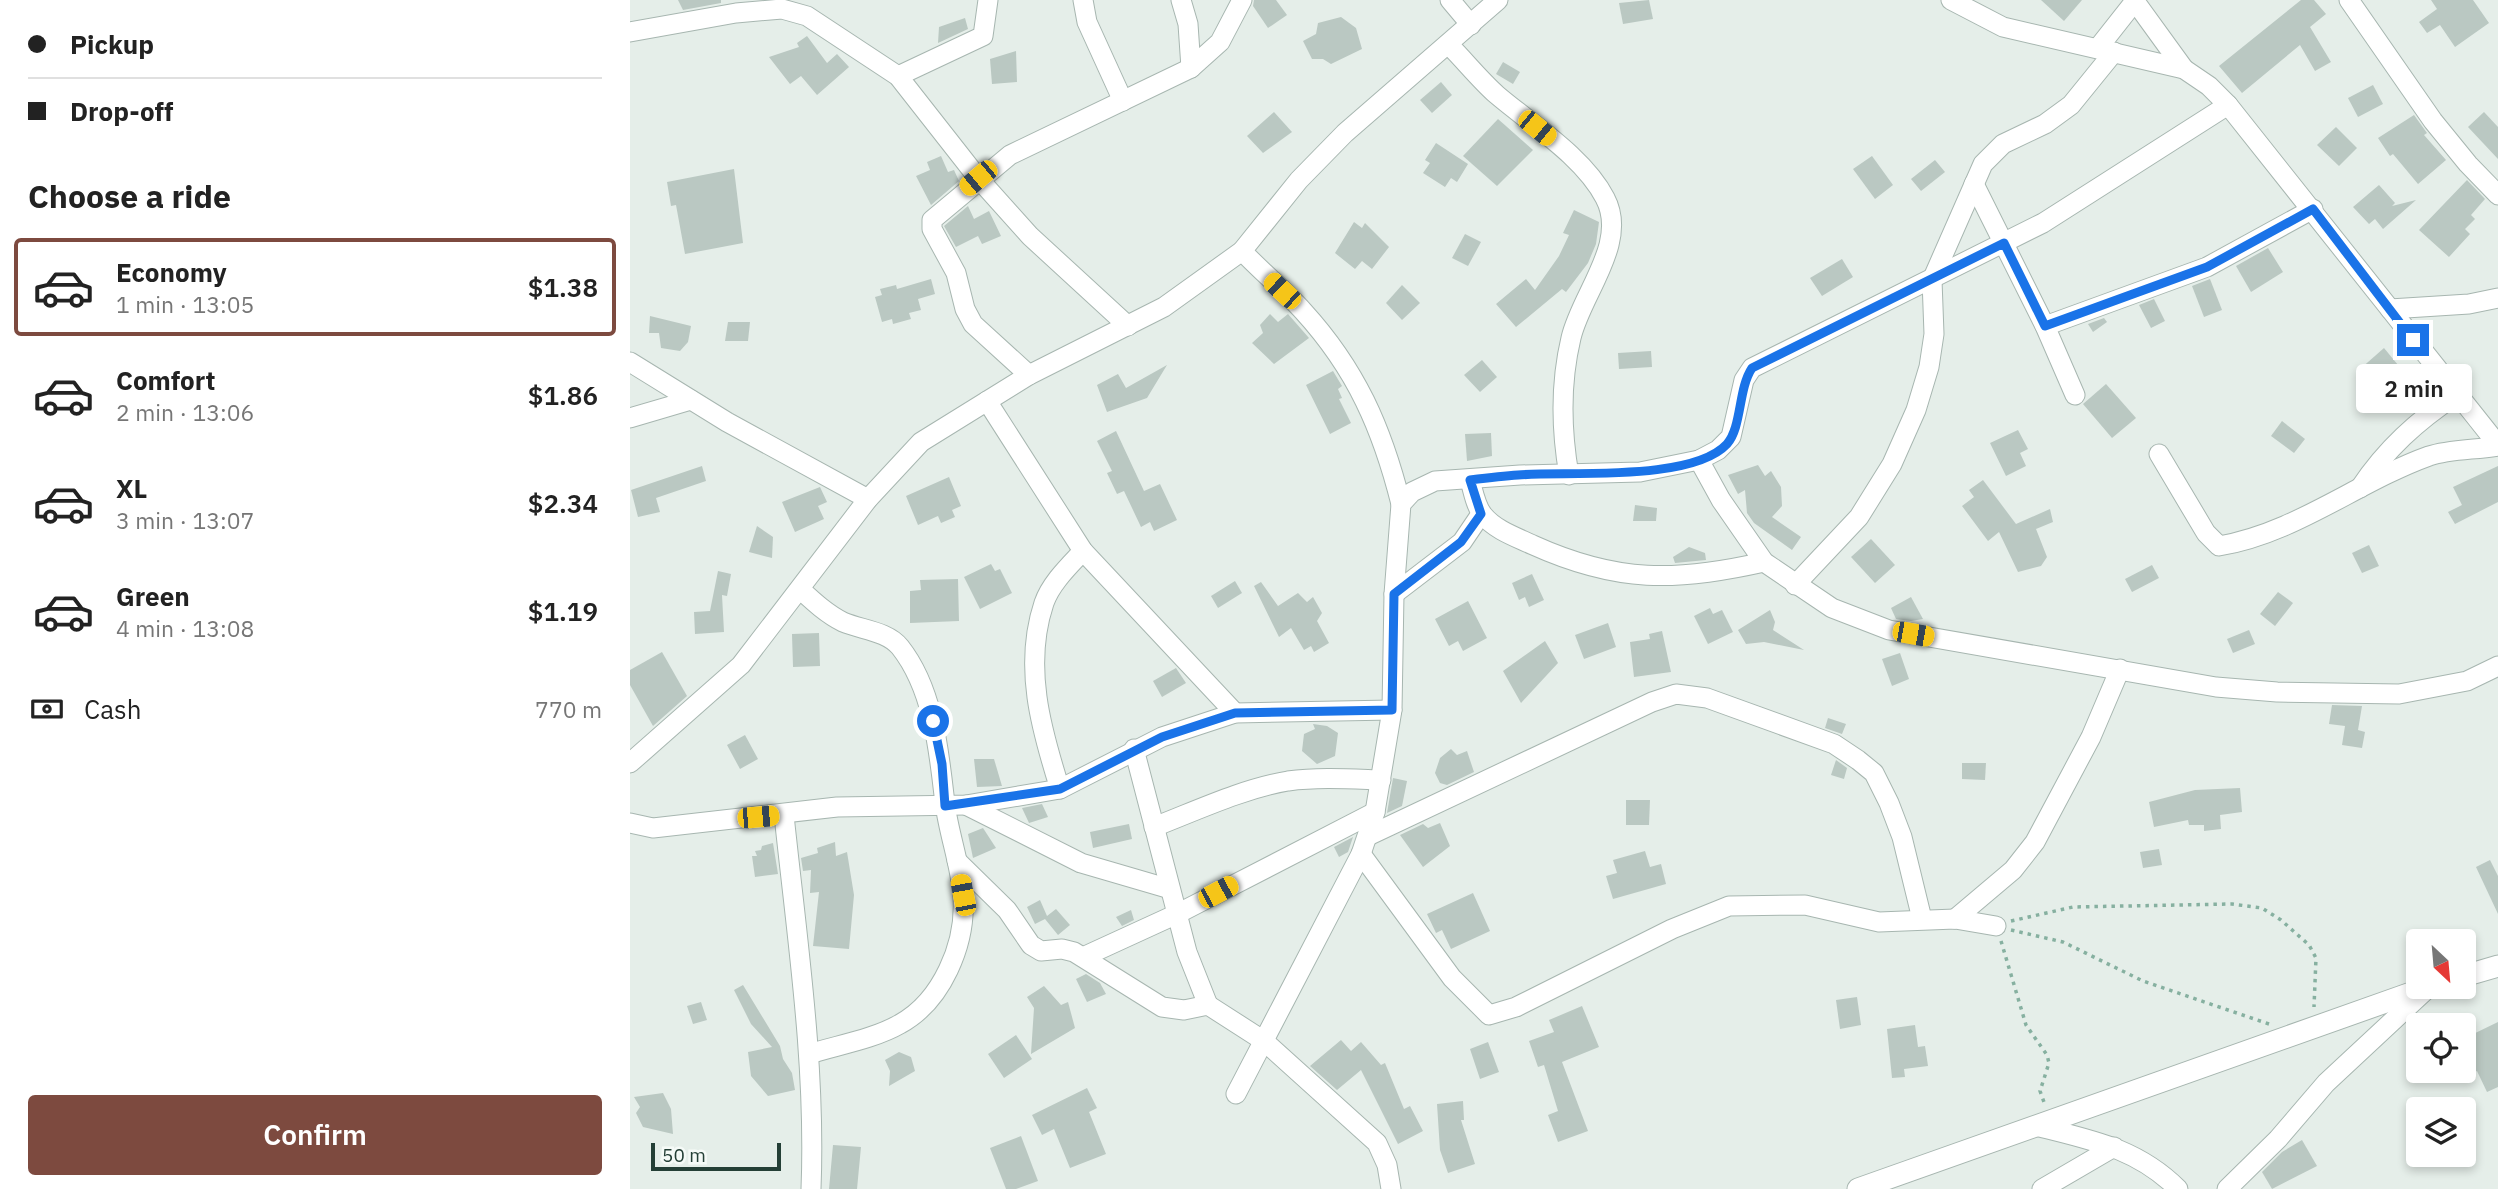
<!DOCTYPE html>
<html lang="en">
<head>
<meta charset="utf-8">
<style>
  :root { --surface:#fff; --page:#f6f6f6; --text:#222; --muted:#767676; --line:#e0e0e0; --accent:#7d4a3f }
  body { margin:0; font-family:"IBM Plex Sans",sans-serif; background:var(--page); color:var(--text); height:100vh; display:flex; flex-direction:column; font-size:26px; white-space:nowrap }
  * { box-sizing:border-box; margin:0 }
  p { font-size:23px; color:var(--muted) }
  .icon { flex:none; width:38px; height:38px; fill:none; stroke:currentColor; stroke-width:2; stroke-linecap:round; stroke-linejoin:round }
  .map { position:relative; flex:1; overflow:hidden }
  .side { display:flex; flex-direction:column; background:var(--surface); width:630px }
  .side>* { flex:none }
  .hud { display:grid; align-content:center; height:154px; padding:0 28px; background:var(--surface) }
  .needle { width:46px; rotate:154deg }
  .buttons { position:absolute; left:1776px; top:929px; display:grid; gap:14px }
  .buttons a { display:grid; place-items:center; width:70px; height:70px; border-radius:7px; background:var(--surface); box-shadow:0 4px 10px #0003; font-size:35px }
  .scale { position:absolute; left:21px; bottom:18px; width:130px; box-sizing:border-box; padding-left:7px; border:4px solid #243f36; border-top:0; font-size:19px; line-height:24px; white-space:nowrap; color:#243f36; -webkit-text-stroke:5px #f5faf7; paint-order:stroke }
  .end { position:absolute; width:32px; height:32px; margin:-16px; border:9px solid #1a73e8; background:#fff; box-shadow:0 0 0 4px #fff }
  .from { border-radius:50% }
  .bubble { position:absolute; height:49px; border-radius:7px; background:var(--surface); box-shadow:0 4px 10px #0003; font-size:23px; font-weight:600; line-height:49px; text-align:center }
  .car { position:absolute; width:21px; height:42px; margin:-21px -10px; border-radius:9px; box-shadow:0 0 5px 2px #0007; background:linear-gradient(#f5c518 24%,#345 0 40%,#f5c518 0 76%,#345 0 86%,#f5c518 0) }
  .hud b { display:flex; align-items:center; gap:24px; height:66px; font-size:26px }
  .hud b+b { border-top:2px solid var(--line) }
  .hud i { width:18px; height:18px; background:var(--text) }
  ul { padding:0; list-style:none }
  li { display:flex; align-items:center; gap:21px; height:98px; margin:0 14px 10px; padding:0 14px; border:4px solid transparent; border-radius:7px }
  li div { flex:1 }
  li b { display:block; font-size:26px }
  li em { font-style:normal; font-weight:600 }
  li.selected { border-color:var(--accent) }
  li>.icon { width:63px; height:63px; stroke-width:1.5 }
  h2 { padding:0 28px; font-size:32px; line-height:84px }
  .pay { display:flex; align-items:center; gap:18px; height:77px; padding:0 28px; font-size:26px }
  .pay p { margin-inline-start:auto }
  .cta { display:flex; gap:14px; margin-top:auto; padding:14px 28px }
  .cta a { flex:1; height:80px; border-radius:7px; background:var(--accent); color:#fff; font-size:28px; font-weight:600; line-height:80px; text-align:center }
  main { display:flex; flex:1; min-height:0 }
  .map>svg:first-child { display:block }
</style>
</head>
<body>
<main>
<section class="side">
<div class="hud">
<b><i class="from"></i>Pickup</b>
<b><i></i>Drop-off</b>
</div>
<h2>Choose a ride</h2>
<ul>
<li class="selected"><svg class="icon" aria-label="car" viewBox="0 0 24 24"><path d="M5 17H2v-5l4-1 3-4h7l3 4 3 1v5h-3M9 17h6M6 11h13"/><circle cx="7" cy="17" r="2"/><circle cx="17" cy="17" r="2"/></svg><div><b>Economy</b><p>1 min · 13:05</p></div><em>$1.38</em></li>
<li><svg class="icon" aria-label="car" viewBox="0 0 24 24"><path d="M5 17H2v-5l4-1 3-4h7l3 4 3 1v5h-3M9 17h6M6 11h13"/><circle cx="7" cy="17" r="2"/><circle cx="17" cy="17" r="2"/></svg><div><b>Comfort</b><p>2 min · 13:06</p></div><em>$1.86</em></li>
<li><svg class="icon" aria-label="car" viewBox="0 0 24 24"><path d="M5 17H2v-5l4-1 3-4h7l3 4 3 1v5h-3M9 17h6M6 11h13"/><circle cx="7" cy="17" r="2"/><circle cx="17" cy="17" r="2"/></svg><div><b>XL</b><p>3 min · 13:07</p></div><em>$2.34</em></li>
<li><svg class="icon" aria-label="car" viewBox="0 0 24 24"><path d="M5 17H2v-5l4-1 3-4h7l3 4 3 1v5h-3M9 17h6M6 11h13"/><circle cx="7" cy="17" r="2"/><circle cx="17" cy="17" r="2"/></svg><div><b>Green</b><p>4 min · 13:08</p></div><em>$1.19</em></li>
</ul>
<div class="pay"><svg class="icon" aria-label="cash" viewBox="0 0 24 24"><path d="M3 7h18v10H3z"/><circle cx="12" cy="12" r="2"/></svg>Cash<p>770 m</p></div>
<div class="cta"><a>Confirm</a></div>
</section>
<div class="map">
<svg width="1868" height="1189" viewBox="0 0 1868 1189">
  <rect width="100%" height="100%" fill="#e5eee9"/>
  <g fill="#bac8c2">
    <path d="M48,0H91V3L53,10Z"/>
    <path d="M624,0H646L657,15L638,28L623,6Z"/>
    <path d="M1019,0L1023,19L993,24L989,3Z"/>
    <path d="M1411,0H1452L1434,21Z"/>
    <path d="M1671,0H1684L1696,14L1680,27L1701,62L1685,71L1670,45L1612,93L1589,66Z"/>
    <path d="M1801,0H1843L1859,23L1825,47L1810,25L1797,33L1789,22L1807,9Z"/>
    <path d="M711,17L726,28L732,49L701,64L693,59H682L673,41L686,34L688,23Z"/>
    <path d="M335,18L338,29L308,43L309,27Z"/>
    <path d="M177,36L197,63L207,54L219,67L187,95L171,76L160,84L139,57L169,47L167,43Z"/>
    <path d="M386,51L387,82L362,84L360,59Z"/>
    <path d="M873,62L890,72L883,84L866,74Z"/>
    <path d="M811,82L822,95L802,113L790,100Z"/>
    <path d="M1743,85L1753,104L1728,117L1718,98Z"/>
    <path d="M644,112L662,132L633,153L617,136Z"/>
    <path d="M1854,112L1868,127V159L1838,127Z"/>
    <path d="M1784,115L1797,133L1794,135L1816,160L1788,184L1763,154L1760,156L1748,138Z"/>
    <path d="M868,119L903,150L867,186L833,156Z"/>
    <path d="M1706,127L1727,148L1709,166L1687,145Z"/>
    <path d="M806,143L838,164L827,182L821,178L815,187L793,173L800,163L795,160Z"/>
    <path d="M311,156L318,172L324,170L329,181L301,205L286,176L300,170L297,162Z"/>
    <path d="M1242,156L1263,185L1245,199L1223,169Z"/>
    <path d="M1305,160L1315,172L1291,191L1281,179Z"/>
    <path d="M104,169L113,243L55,254L46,205L41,206L37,182Z"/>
    <path d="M1837,180L1855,199L1841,215L1845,219L1835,229L1840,234L1819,257L1789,230Z"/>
    <path d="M1749,185L1765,203L1762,206L1786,200L1753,229L1745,219L1739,224L1723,207Z"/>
    <path d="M338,206L344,219L359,211L371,236L352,244L348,236L326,247L314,226Z"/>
    <path d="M944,210L969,222L966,244L958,263L936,292L932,289L886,327L866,304L896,279L905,290L929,256L939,235L933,233Z"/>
    <path d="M724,222L732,228L735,223L759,247L742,269L732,261L725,269L705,253Z"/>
    <path d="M835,234L851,242L838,266L822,258Z"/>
    <path d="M1638,248L1653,272L1621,292L1606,266Z"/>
    <path d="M1212,259L1223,277L1192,296L1180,278Z"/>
    <path d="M301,279L305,294L288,299L291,310L279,313L281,319L263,324L262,319L252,322L245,297L252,295L250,289L266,285L267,289Z"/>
    <path d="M1580,279L1592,310L1574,317L1562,286Z"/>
    <path d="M772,285L790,303L772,320L756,303Z"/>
    <path d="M1524,299L1535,321L1521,328L1509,305Z"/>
    <path d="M640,314L648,322L658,314L679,338L644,364L622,343L633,333L630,325Z"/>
    <path d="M20,316L61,326L58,342L50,351L31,348L29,333H19Z"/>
    <path d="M1474,318L1477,322L1463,332L1458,324Z"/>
    <path d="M98,322H120L118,341H95Z"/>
    <path d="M1754,348L1768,365L1744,386L1729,370Z"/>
    <path d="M1021,351L1022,367L989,369L988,353Z"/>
    <path d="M852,360L867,377L850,392L834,375Z"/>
    <path d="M537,365L517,398L477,412L467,385L488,374L496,388Z"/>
    <path d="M703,371L712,386L708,389L712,398L709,399L721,423L700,434L676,385Z"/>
    <path d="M1476,384L1506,418L1482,438L1453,404Z"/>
    <path d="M1652,421L1675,439L1664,453L1641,436Z"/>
    <path d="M1388,430L1398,449L1390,453L1396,466L1376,476L1360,443Z"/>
    <path d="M486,431L514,491L530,484L547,520L524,531L520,522L511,527L494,491L487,494L477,473L482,471L467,441Z"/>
    <path d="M861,433L862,456L837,461L835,434Z"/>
    <path d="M1128,465L1135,476L1141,471L1151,487L1152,506L1142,517L1171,537L1162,550L1124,523L1117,513L1115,490L1108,494L1098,475Z"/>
    <path d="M72,466L76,481L26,498L30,512L8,517L1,490Z"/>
    <path d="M1868,466V502L1825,524L1818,512L1832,505L1823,487Z"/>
    <path d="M319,477L331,506L322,510L325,517L311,523L308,516L288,525L276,496Z"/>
    <path d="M1353,480L1386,524L1420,509L1423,522L1406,529L1417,557L1411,566L1388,572L1369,532L1358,541L1332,506L1344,497L1339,490Z"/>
    <path d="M190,487L197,502L188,506L194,519L165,532L152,502Z"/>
    <path d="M1005,505L1027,508L1026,521H1003Z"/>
    <path d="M127,526L143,537L142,558L119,552Z"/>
    <path d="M1241,539L1265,565L1245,583L1221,557Z"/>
    <path d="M1739,545L1749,566L1732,573L1722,553Z"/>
    <path d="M1059,547L1075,553L1076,560L1045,563L1043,557Z"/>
    <path d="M361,564L365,571L370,569L382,593L350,609L334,577Z"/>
    <path d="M1522,565L1529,578L1502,592L1495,579Z"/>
    <path d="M88,571L101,574L97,596L92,595L94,632L65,634L64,612L80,611Z"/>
    <path d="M902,574L914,600L899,607L895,597L889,600L882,583Z"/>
    <path d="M328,579L329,621L280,623V591L291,590L290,580Z"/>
    <path d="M605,581L612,593L588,608L581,596Z"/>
    <path d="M631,582L648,606L668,593L677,602L683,597L692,613L687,621L699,643L684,652L681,646L674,650L661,628L649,637L624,586Z"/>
    <path d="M1648,592L1663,603L1645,626L1630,614Z"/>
    <path d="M1281,597L1293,619L1281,621L1266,619L1261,608Z"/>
    <path d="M838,601L857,638L833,651L828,641L819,646L805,619Z"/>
    <path d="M1080,608L1083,614L1092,610L1103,632L1078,644L1064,616Z"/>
    <path d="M1140,610L1145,622L1143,630L1174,650L1134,642L1116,644L1108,630Z"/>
    <path d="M978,623L986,647L954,659L945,635Z"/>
    <path d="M1619,630L1625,644L1603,653L1597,639Z"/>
    <path d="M1032,631L1041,672L1004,677L1000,642L1020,639L1019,634Z"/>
    <path d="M189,633L190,666L163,667L162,634Z"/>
    <path d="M915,641L928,663L891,703L873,671Z"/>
    <path d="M32,652L57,696L23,726L0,685V670Z"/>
    <path d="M1270,653L1279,679L1262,686L1252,659Z"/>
    <path d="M546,668L556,683L532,697L523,681Z"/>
    <path d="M1702,705L1732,706L1728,730L1735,732L1732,748L1712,745L1715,726L1699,724Z"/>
    <path d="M1198,718L1216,724L1212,734L1195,728Z"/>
    <path d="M683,724L697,726L708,733L705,756L687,764L672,751L674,734L685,729Z"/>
    <path d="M115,735L128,759L110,769L97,745Z"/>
    <path d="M821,749L827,755L837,751L844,772L817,785L810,783L805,773L810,758Z"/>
    <path d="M344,759H364L372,786L347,787Z"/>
    <path d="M1206,760L1217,768L1214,779L1201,775Z"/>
    <path d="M1332,763H1356L1355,780L1332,779Z"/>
    <path d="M763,778L777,781L772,806L757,813Z"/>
    <path d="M1610,788L1612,812L1590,815L1591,829L1574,831V825H1559L1558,820L1524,827L1519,802L1565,790Z"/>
    <path d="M996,800H1020L1019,825H996Z"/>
    <path d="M412,804L418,817L399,823L392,808Z"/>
    <path d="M810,823L820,846L793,867L770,835L793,824L798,828Z"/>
    <path d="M499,824L502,839L463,848L460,832Z"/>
    <path d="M353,828L366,848L343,858L338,834Z"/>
    <path d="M723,837L718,852L709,857L704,847Z"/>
    <path d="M205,842L206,856L217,852L224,895L219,949L183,946L189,892L180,893L181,870L173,871L171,858L188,853L187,848Z"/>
    <path d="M143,843L148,874L125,877L122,856H127L125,851L131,850L132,846Z"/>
    <path d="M1529,849L1532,865L1513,868L1510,852Z"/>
    <path d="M1015,851L1020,867L1031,864L1036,884L983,899L976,876L987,873L983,860Z"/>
    <path d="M1860,860L1868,876V914L1846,867Z"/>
    <path d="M843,893L860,931L821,949L812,930L806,933L797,914Z"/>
    <path d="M410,900L417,916L426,909L440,925L428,935L415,919L405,924L397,907Z"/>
    <path d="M501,910L504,920L492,926L486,917Z"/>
    <path d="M456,974L470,983L476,994L457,1002L446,979Z"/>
    <path d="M113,985L150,1046L153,1059L162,1073L165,1090L138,1096L121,1076L118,1052L142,1047L121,1024L104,990Z"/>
    <path d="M414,986L431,1005L438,1002L445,1028L401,1054L404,1008L397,997Z"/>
    <path d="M1227,997L1231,1025L1210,1029L1206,1000Z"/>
    <path d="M71,1002L77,1020L63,1024L57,1006Z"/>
    <path d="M952,1006L969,1047L932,1062L958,1131L928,1142L918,1115L928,1111L914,1065L908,1067L899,1041L924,1032L919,1020Z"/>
    <path d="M1868,1022V1087L1857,1092L1847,1071L1834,1077V1052L1841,1049L1835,1038Z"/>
    <path d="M1285,1025L1288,1047L1295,1046L1298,1066L1274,1069L1275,1077L1262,1078L1257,1029Z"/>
    <path d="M386,1035L402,1059L374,1078L358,1054Z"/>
    <path d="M711,1040L721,1051L731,1042L751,1065L755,1063L774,1109L780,1106L793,1131L768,1144L731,1070L707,1090L680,1066Z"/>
    <path d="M858,1042L869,1072L850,1079L840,1049Z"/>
    <path d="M269,1052L281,1057L285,1071L259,1086L260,1071L255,1060Z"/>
    <path d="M457,1088L467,1108L459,1112L476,1154L440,1168L424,1129L412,1135L402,1115Z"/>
    <path d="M33,1093L41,1109L43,1134L13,1127L6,1113L10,1107L4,1097Z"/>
    <path d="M833,1101L834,1120H831L845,1164L818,1173L810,1150L807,1104Z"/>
    <path d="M391,1136L408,1181L386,1189H376L360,1148Z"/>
    <path d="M1672,1140L1687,1166L1642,1189L1632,1172L1652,1152Z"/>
    <path d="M203,1145L231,1147L227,1189H199Z"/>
  </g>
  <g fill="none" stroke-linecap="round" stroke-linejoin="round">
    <defs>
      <g id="minor">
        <path d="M453,0L457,22L493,101"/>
        <path d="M551,0L558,24L561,68"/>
        <path d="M820,0L841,25"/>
        <path d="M1321,0L1373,27L1554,69L1579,86L1598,105L1868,445"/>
        <path d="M1504,0L1554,69"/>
        <path d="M1719,0L1803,121L1838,164L1868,195"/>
        <path d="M0,32L106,13L152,9L177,16L268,76L348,178L400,236L498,326"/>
        <path d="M819,45C835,61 850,80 867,95C901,124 954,157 975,198C999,243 951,294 941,338C930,384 931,429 939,475"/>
        <path d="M1468,48L1505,1"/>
        <path d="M268,76L353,36L358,0"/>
        <path d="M1344,184L1415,326L1445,395"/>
        <path d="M612,251C632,272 654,290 673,311C726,369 752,428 771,504"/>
        <path d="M1760,309L1839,304L1868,298"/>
        <path d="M1415,326L1577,267L1683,209"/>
        <path d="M0,362L97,422L238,499"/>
        <path d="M399,375L343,324L335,309L326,273L302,229V220L380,155L561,68L590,42L612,0"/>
        <path d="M357,401L453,551L605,713"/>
        <path d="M0,418L61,400"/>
        <path d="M1529,454L1576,533L1589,546C1666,533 1727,482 1799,456C1820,449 1846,450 1868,446"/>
        <path d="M1069,460L1091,500L1134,562L1202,608L1259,630L1586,687L1647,692L1769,694L1837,681L1868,666"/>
        <path d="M840,480C843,491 846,507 853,515C865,530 886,537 903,545C987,583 1046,582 1134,562"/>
        <path d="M1730,488C1756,449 1787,421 1826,395"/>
        <path d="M1165,585L1229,517L1262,464L1286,410L1299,367L1304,334L1302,280L1353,164L1373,144L1415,124L1441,105L1484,52"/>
        <path d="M171,590C184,602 197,614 213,622C232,630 257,631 270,647C304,690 309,752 315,804C319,835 331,866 333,898C336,944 312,1001 270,1024C244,1039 208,1045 179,1054"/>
        <path d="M764,594L832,542L851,514"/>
        <path d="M504,749L557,952L578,1005"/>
        <path d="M0,763L111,665L238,499L291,442L399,375L534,307L612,251L669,180L715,133L868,0"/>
        <path d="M430,789C411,729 393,666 414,603C421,583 439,566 453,551"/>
        <path d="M336,805L451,863L540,889"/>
        <path d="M154,815C167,939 186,1064 181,1189"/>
        <path d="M0,823L23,828L207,807L336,805L430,789L532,737L605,713L762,710"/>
        <path d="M524,827C568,810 612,789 658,781C689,777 720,779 751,780"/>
        <path d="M738,836L1022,702L1046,694L1077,698L1204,744L1228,760L1244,773L1259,803L1272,837L1292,919"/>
        <path d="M731,854L822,978L859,1015L886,1007L1042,929L1099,906L1175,905L1249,922L1325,919L1366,926"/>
        <path d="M327,861L377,910L401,945L411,951L432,949L444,952L532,1007L554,1010L578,1005L634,1041L747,1143L757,1165L761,1189"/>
        <path d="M1325,919L1383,870L1405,842L1461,737L1490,669"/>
        <path d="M453,957L549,913L745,812"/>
        <path d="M606,1094L731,854L745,812L762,710L764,594L771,504L782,492L805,481L890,475L1010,472L1069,460L1088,450L1101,437L1114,380L1122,368L1413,223L1598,105"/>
        <path d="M1406,1126C1461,1140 1507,1148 1548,1189"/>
        <path d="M1412,1189L1484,1147"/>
        <path d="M1597,1189L1648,1139L1696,1083L1798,988"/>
      </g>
      <g id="tertiary">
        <path d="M1834,976L1868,966"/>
        <path d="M1228,1189L1798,987"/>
      </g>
    </defs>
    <use href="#minor" stroke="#a7b6b0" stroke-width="21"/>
    <use href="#tertiary" stroke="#a7b6b0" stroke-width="23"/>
    <g stroke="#86b0a0" stroke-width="3.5" stroke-dasharray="3.5 5" stroke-linecap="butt">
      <path d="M1381,921L1443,907L1602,904L1632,908L1651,920L1679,945L1686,958L1684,1007"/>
      <path d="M1381,930L1433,942L1513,981L1639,1024"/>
      <path d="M1371,941L1396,1025L1417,1055L1419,1063L1410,1091L1415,1105"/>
    </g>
    <use href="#minor" stroke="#fff" stroke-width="19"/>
    <use href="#tertiary" stroke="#fff" stroke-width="21"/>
  </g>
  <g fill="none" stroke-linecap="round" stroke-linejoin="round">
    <path stroke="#1a73e8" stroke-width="9" d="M303,721L312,764L315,806L430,789L532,737L605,713L762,710L764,594L831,542L851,514L840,480C856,478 872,476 888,475C937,471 1062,482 1097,444C1112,427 1108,389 1122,368L1374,243L1415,326L1577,267L1683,209L1783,340"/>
  </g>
</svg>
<div class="buttons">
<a><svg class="needle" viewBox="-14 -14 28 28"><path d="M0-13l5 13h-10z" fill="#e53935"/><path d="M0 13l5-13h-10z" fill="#767676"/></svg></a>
<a><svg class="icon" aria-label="locate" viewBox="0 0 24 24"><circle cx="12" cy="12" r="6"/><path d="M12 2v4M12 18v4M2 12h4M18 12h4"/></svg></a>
<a><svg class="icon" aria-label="layers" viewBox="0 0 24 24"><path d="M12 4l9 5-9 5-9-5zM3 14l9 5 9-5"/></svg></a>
</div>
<div class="scale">50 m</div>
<i class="end from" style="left:303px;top:721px"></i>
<i class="end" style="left:1783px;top:340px"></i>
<div class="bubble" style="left:1726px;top:364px;width:116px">2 min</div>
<i class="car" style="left:907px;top:128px;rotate:129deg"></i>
<i class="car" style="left:348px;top:178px;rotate:230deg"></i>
<i class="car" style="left:652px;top:291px;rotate:313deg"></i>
<i class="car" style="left:1283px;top:634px;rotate:100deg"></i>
<i class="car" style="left:128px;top:817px;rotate:85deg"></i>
<i class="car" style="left:588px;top:892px;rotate:62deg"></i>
<i class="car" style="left:333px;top:895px;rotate:349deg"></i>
</div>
</main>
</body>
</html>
